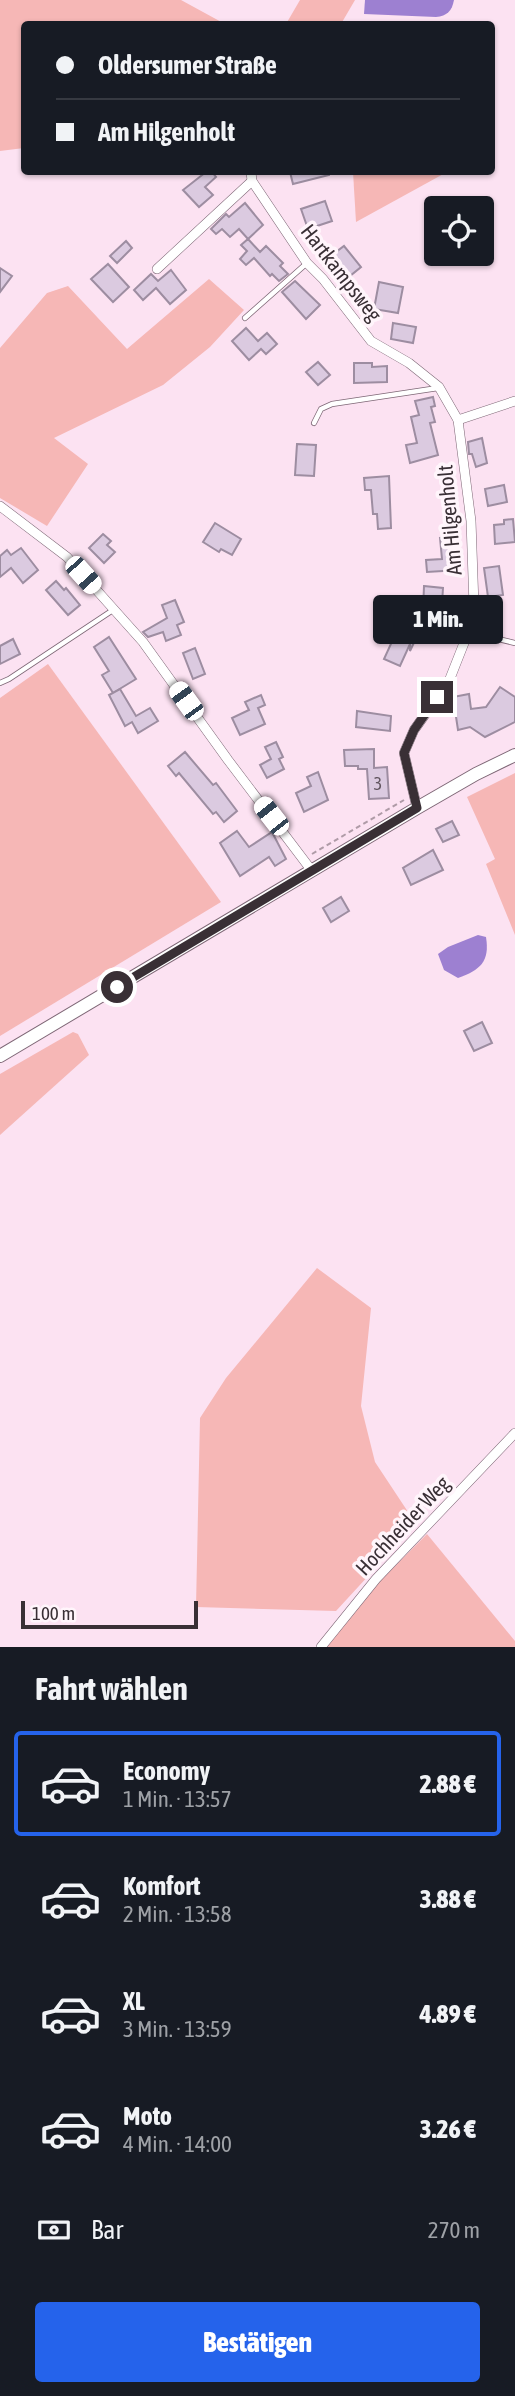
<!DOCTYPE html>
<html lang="de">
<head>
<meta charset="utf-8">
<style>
  :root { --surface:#171b24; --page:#20242c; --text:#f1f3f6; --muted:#9ea1a6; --line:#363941; --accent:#2563eb }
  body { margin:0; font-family:"Asap Condensed",sans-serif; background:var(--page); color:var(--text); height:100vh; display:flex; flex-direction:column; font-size:26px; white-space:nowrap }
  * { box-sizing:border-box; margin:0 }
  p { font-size:23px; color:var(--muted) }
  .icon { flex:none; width:38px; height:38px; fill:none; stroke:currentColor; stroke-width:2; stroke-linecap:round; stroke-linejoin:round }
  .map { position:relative; height:1647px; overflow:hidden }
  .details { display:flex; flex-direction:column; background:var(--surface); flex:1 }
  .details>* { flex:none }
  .top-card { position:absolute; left:21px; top:21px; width:474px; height:154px; border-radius:7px; box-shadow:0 2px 5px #0004; display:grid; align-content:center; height:154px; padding:0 35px; background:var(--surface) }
  .fabs { position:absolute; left:424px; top:196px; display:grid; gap:14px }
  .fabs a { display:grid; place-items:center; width:70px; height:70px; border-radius:7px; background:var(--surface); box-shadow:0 2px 5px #0004; font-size:35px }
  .scale { position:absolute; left:21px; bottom:18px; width:177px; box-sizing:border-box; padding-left:7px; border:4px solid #392f35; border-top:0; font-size:19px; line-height:24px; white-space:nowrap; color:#392f35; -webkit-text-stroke:5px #fff5fb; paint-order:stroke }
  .end { position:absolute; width:32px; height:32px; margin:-16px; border:9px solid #392f35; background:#fff; box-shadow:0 0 0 4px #fff }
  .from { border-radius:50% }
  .bubble { position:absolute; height:49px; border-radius:7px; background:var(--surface); box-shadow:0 2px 5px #0004; font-size:23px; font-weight:800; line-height:49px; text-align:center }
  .car { position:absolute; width:21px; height:42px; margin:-21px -10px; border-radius:9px; box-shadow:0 0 5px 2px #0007; background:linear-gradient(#fff 24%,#345 0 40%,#fff 0 76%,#345 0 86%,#fff 0) }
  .top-card b { display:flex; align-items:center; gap:24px; height:66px; font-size:26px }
  .top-card b+b { border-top:2px solid var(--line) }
  .top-card i { width:18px; height:18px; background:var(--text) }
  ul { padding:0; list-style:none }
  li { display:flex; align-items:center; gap:21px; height:105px; margin:0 14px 10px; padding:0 21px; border:4px solid transparent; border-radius:7px }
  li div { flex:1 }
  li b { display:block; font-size:26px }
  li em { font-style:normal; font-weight:800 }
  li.selected { border-color:var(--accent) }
  li>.icon { width:63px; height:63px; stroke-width:1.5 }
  h2 { padding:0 35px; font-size:32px; line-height:84px }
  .pay { display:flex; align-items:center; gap:18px; height:77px; padding:0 35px; font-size:26px }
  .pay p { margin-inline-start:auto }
  .primary-button { display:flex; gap:14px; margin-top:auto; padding:14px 35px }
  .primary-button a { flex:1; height:80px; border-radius:7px; background:var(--accent); color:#fff; font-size:28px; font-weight:800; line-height:80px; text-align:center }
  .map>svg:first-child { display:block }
</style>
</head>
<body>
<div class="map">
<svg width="515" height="1647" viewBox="0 0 515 1647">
  <rect width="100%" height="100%" fill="#fce2f2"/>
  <g fill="#f6b7b6">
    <path d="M0,0H181L225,24H24V148L0,151Z"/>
    <path d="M300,0H355L341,24H286Z"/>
    <path d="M353,172H447L356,222Z"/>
    <path d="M209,279L244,310L210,347L163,385L54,438L88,464L47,526L0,498V348L47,293L68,286L127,349Z"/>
    <path d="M48,664L221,902L0,1036V698Z"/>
    <path d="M515,773V935L486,864L495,859L467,797Z"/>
    <path d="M73,1032L78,1034L89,1055L0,1135V1074Z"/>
    <path d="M317,1268L371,1308L361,1406L375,1462L416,1524L336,1611L196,1607L200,1418L226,1378Z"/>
    <path d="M427,1534L515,1641V1647H326L381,1580Z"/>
  </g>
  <g fill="#9d80d1">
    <path d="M365,0H454C452,11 447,16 436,17L364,14Z"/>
    <path d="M478,935L486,937C490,962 480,970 458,978L444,970L438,954L448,947Z"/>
  </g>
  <g fill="#dbcae0" stroke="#9d8da1" stroke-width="2">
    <path d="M206,172H212L216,177L205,187L213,195L199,207L183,190Z"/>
    <path d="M290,172H329V175L293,184Z"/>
    <path d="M325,201L332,221L308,229L301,209Z"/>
    <path d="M245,203L263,225L248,239L239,229L230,237L222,229L216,234L211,229L226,214L229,217Z"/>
    <path d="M248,239L260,252L266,246L283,263L280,266L288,274L279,281L272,274L270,276L254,258L246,265L240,259L247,251L241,245Z"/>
    <path d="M126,241L132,248L117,263L110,256Z"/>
    <path d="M344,246L361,267L345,280L328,258Z"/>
    <path d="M108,264L129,287L113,302L91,279Z"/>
    <path d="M0,268L12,276L0,292Z"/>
    <path d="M171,270L186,290L170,304L156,288L143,300L134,290L151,274L158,281Z"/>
    <path d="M295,281L320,305L306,319L282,292Z"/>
    <path d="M379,282L403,287L398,313L374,309Z"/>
    <path d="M393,323L416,327L413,343L391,339Z"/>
    <path d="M246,328L258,341L267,333L277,344L266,354L261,349L249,360L232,341Z"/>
    <path d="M318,362L330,375L318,385L306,372Z"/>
    <path d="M354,363H372V367L387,366V382L354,383Z"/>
    <path d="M433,397L435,406L431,407L435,422L430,423L438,455L410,463L406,445L417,443L411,417L419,415L415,401Z"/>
    <path d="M482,438L487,463L476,467L472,454H469L468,442Z"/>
    <path d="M297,444L316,445L314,476L295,475Z"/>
    <path d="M389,476L391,528L378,529L377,514H373L371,490H365L364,478Z"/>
    <path d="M504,485L507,502L488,506L485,489Z"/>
    <path d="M513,519L515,542L495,544L494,525L504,524V520Z"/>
    <path d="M215,523L241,539L232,555L221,549L219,552L203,542Z"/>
    <path d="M103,534L111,541L107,545L115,552L104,563L89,548Z"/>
    <path d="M451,537L453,552L457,551L459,570L427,572L426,560L442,559L440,538Z"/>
    <path d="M21,548L38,570L23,583L11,568L0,577V556L7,550L11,555Z"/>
    <path d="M499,566L503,595L488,597L484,568Z"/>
    <path d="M56,581L64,590L66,588L80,605L68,615L46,590Z"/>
    <path d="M424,586L443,588L442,604H440L438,633L419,632L410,651V644L400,666L384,659L395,635L410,642L411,612H423Z"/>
    <path d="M175,600L184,622L177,625L181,635L166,641L163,632L148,637L143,632L167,618L162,605Z"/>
    <path d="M109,637L136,679L113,693L102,675L109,671L94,647Z"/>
    <path d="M13,639L20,654L0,664V646Z"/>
    <path d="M195,648L205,674L193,679L183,653Z"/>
    <path d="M500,687L515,697V722L485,737L470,727L458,730L453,697L469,694L471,709L486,707Z"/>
    <path d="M120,689L136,716L150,708L158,721L138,733L132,722L125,726L109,695Z"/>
    <path d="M261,695L265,705L258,708L265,724L240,735L232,718L249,710L245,702Z"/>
    <path d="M357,711L391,716L390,731L356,727Z"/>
    <path d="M276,742L283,757L279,759L284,769L267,778L260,765L271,759L265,747Z"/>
    <path d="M374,749V768L387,767L389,798L369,799L367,769H358V766H345L344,750Z"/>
    <path d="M185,752L213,785L216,783L237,811L224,822L216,812L213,814L179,773L176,776L168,766Z"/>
    <path d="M318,772L328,800L304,812L296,793L311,786L307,777Z"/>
    <path d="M452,821L459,835L443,842L436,829Z"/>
    <path d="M237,831L249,847L272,832L286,859L275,866L269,857L240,876L220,843Z"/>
    <path d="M433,850L443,870L411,885L403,868Z"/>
    <path d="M341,897L349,911L331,922L323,908Z"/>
    <path d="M482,1022L492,1043L474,1051L464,1031Z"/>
  </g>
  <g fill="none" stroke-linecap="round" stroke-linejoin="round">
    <defs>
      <g id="service">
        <path d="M245,318L307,263"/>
        <path d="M314,423L321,409L332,404L438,388"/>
        <path d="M469,632L515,643"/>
        <path d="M0,683L9,679L113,610"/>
      </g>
      <g id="minor">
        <path d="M251,172L252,181L307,263L323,279L371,341L409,363L439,387L458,420L471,521L474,606L466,638L449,681L414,730L404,753L417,808"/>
        <path d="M157,269L252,181"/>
        <path d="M458,420L515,401"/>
        <path d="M0,506L67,557L143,642L228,760L312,871"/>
        <path d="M321,1647L376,1579L515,1433"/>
      </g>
      <path id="secondary" d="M0,1056L417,808L476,774L515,755"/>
    </defs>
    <use href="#service" stroke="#7e6776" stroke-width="6"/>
    <use href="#minor" stroke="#7e6776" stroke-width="10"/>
    <use href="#secondary" stroke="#7e6776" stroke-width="14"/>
    <path stroke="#af9ba7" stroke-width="2" stroke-dasharray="5 3.5" stroke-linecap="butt" d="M312,854L404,800"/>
    <use href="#service" stroke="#fff" stroke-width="4.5"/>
    <use href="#minor" stroke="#fff" stroke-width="9"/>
    <use href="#secondary" stroke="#fff" stroke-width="12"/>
  </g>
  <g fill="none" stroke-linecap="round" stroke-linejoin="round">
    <path stroke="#392f35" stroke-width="9" d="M117,987L417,808L404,753L414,730L437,697"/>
  </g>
  <g text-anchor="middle" stroke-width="7" stroke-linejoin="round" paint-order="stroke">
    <g font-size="18" fill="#625660">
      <text x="378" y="790">3</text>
    </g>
    <g font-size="21" fill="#392f35" stroke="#fff5fb">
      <text transform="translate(341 273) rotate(52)" y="7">Hartkampsweg</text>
      <text transform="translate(450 520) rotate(-95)" y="7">Am Hilgenholt</text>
      <text transform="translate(403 1526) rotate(-47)" y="7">Hochheider Weg</text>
    </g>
  </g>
</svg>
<div class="fabs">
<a><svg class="icon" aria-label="locate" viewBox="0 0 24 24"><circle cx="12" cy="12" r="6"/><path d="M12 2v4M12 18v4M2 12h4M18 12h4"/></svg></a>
</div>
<div class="scale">100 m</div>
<i class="end from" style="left:117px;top:987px"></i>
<i class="end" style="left:437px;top:697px"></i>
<div class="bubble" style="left:373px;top:595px;width:130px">1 Min.</div>
<i class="car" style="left:83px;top:575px;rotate:138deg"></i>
<i class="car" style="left:186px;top:701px;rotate:324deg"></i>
<i class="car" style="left:271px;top:816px;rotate:322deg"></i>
<div class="top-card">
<b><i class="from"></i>Oldersumer Straße</b>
<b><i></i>Am Hilgenholt</b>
</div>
</div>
<section class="details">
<h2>Fahrt wählen</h2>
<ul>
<li class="selected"><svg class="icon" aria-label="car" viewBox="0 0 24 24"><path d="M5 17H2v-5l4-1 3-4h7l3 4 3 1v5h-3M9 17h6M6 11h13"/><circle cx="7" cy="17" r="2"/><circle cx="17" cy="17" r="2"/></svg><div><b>Economy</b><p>1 Min. · 13:57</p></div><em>2.88 €</em></li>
<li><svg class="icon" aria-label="car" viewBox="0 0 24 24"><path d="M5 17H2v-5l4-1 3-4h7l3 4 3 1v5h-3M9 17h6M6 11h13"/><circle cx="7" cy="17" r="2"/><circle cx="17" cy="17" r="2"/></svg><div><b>Komfort</b><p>2 Min. · 13:58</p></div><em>3.88 €</em></li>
<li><svg class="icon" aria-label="car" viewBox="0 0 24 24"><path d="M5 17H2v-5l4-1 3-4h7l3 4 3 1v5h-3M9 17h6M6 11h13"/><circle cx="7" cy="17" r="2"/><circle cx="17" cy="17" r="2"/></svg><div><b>XL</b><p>3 Min. · 13:59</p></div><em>4.89 €</em></li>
<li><svg class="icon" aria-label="car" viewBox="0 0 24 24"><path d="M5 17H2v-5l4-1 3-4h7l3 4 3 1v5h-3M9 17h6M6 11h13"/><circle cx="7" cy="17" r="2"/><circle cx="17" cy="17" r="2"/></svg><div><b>Moto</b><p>4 Min. · 14:00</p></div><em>3.26 €</em></li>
</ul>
<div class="pay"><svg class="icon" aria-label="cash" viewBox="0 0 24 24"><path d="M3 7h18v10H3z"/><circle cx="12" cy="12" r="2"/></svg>Bar<p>270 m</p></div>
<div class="primary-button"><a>Bestätigen</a></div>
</section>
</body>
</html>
